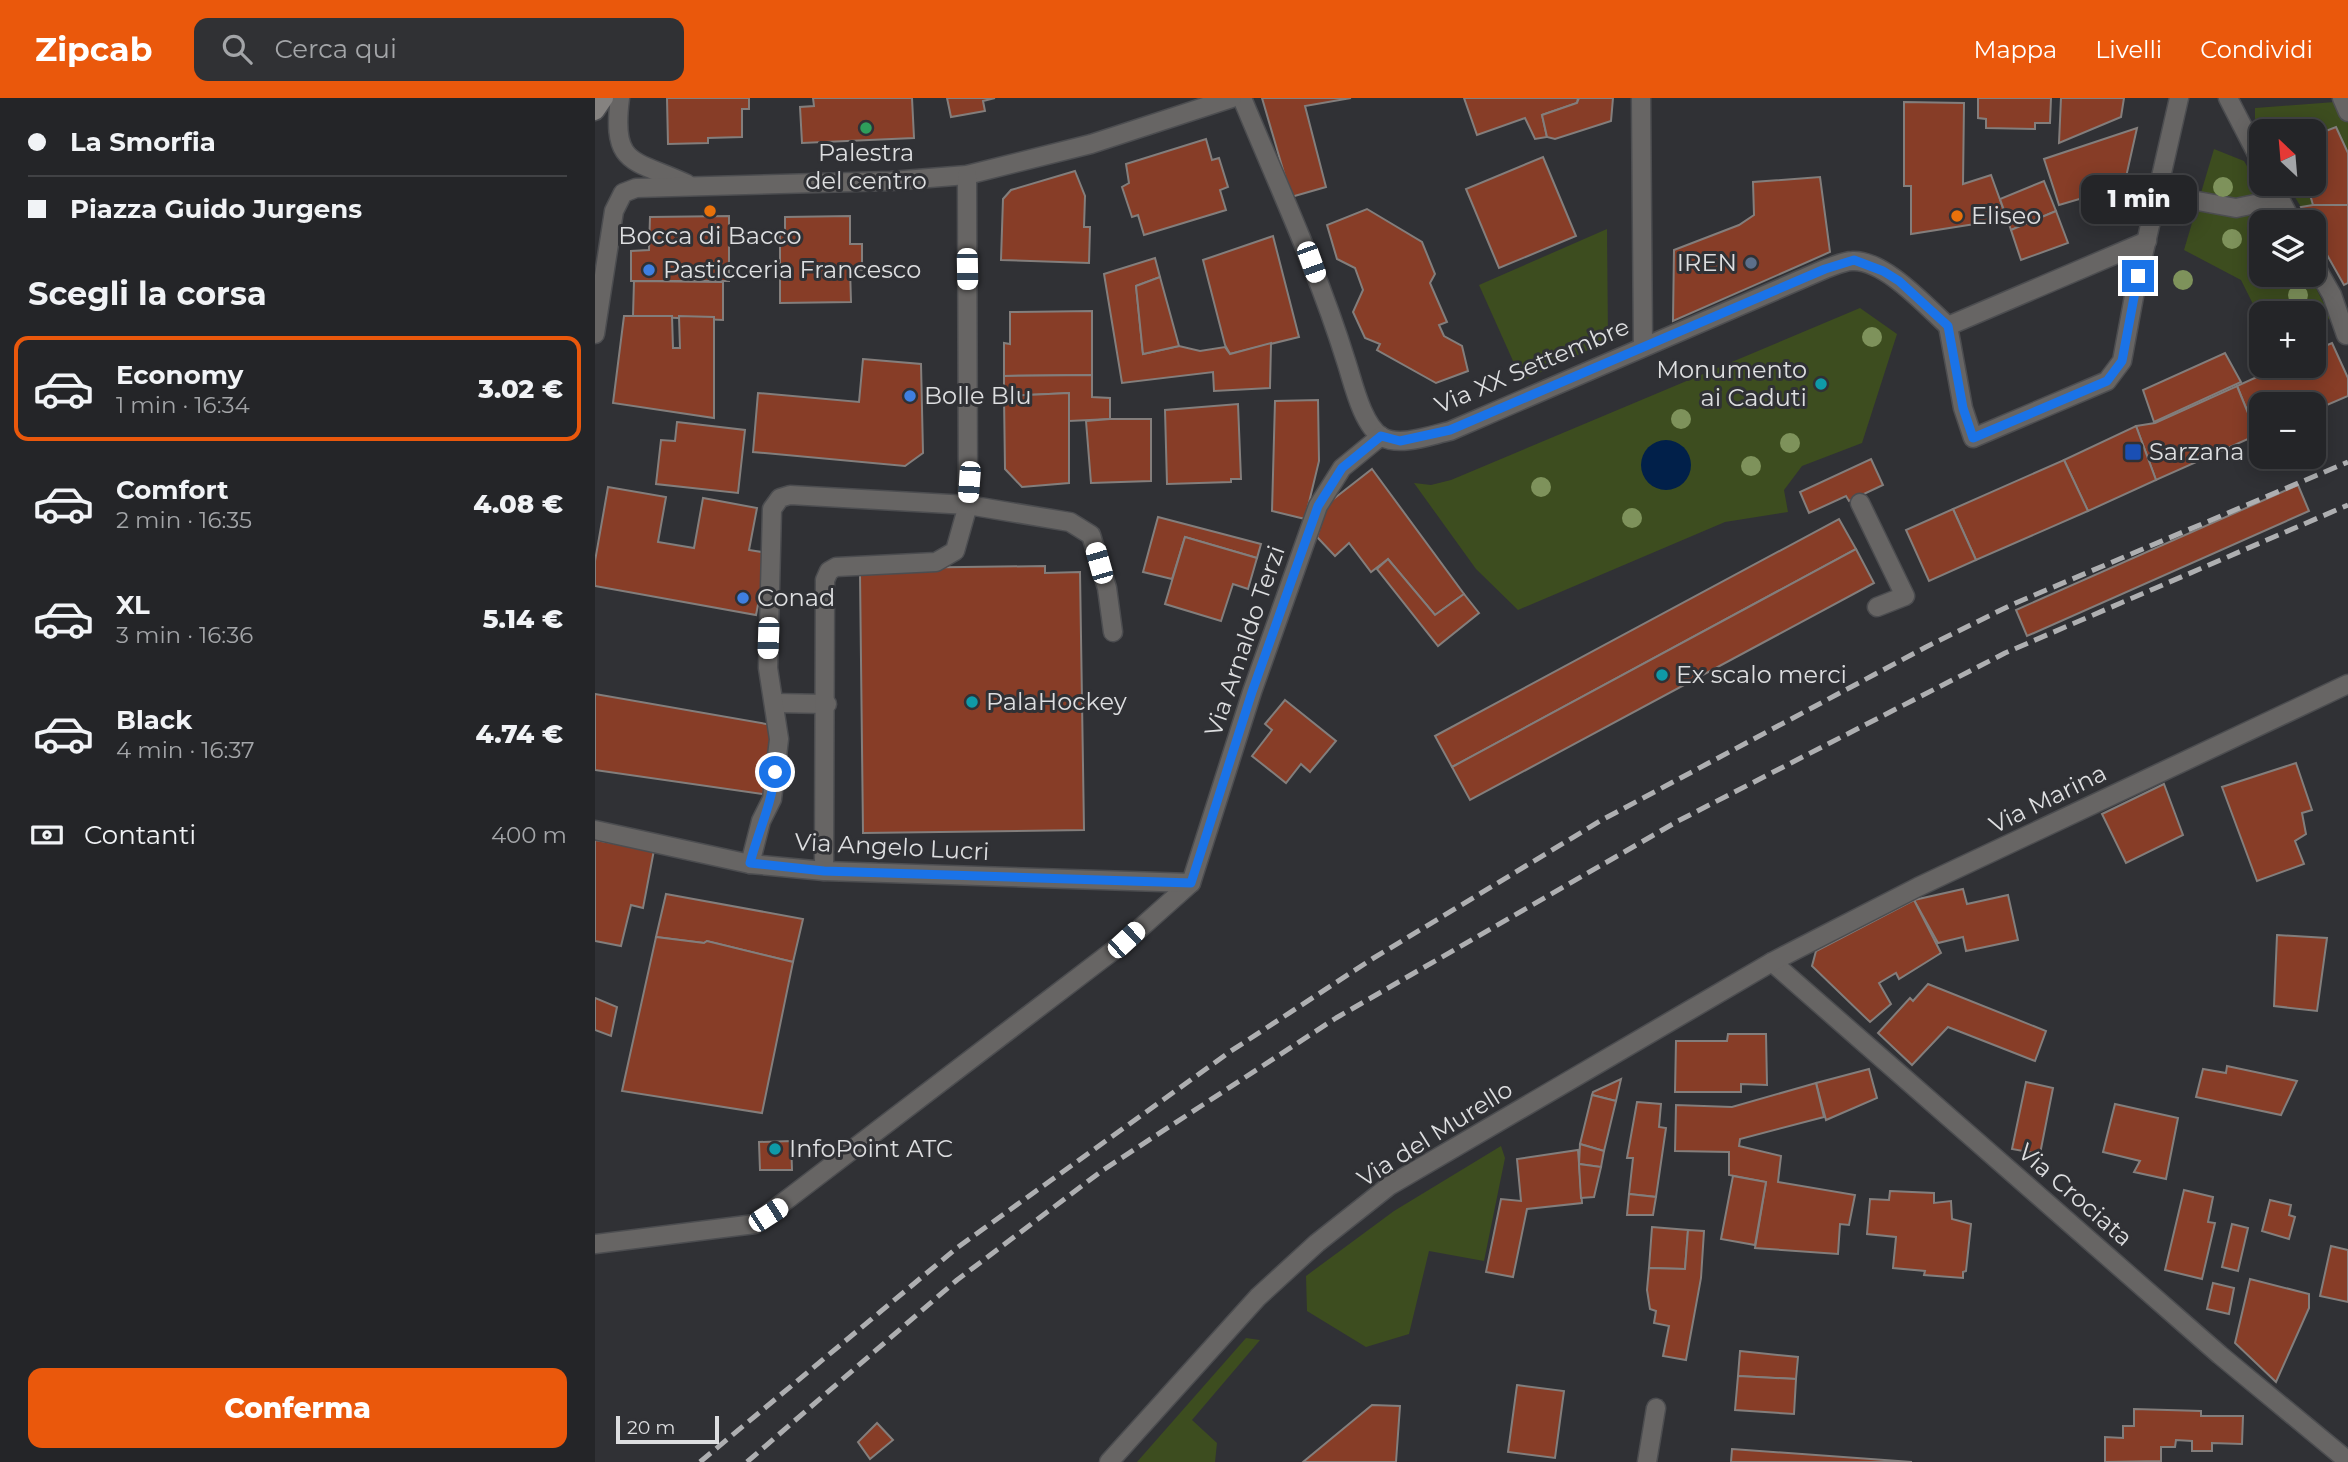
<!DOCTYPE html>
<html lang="it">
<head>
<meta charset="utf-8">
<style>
  :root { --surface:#242528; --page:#303134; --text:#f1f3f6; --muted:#a3a5a8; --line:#414245; --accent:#ea580c }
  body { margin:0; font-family:Montserrat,sans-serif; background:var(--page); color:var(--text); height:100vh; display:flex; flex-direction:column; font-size:26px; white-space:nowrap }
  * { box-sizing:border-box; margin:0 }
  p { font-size:23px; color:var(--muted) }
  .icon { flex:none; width:38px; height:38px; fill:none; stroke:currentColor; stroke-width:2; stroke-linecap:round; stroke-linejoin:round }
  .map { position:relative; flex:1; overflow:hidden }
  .details { display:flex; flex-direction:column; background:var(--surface); width:595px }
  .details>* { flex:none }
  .banner { display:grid; align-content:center; height:154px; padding:0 28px; background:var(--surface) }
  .needle { width:46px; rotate:334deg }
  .fabs { position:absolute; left:1654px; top:21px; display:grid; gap:14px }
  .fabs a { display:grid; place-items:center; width:77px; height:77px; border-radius:14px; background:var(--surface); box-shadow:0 4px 18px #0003,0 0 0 2px var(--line); font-size:35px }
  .scale { position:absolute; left:21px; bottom:18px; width:103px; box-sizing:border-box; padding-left:7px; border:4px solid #dddee0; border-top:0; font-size:19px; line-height:24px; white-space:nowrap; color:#dddee0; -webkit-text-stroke:5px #303135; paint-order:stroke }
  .end { position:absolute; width:32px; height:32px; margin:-16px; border:9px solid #1a73e8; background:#fff; box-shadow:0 0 0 4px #fff }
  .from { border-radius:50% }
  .bubble { position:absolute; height:49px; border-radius:14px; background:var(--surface); box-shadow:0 4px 18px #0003,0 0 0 2px var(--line); font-size:23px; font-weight:800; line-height:49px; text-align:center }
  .car { position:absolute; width:21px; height:42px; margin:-21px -10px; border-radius:9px; box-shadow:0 0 5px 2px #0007; background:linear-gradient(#fff 24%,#345 0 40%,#fff 0 76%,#345 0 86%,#fff 0) }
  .banner b { display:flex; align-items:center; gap:24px; height:66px; font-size:26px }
  .banner b+b { border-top:2px solid var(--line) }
  .banner i { width:18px; height:18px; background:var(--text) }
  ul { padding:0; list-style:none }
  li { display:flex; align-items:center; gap:21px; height:105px; margin:0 14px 10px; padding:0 14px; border:4px solid transparent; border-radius:14px }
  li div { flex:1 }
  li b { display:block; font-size:26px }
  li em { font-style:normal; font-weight:800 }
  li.selected { border-color:var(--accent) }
  li>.icon { width:63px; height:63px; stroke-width:1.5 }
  h2 { padding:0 28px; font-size:32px; line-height:84px }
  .pay { display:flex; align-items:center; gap:18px; height:77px; padding:0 28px; font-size:26px }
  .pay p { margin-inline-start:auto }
  .action { display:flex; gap:14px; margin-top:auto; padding:14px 28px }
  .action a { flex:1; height:80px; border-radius:14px; background:var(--accent); color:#fff; font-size:28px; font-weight:800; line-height:80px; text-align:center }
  header { display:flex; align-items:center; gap:42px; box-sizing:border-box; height:98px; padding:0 35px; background:var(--accent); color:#fff }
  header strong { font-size:33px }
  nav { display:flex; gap:38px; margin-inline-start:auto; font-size:24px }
  .search { width:490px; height:63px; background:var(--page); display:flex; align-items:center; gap:18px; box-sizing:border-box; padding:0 24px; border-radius:14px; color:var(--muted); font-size:26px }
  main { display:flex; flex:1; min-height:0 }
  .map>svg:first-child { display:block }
</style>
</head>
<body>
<header>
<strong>Zipcab</strong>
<div class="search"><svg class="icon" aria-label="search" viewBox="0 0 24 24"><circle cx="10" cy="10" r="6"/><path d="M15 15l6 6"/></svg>Cerca qui</div>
<nav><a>Mappa</a><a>Livelli</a><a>Condividi</a></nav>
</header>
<main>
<section class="details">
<div class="banner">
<b><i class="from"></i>La Smorfia</b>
<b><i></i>Piazza Guido Jurgens</b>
</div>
<h2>Scegli la corsa</h2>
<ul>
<li class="selected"><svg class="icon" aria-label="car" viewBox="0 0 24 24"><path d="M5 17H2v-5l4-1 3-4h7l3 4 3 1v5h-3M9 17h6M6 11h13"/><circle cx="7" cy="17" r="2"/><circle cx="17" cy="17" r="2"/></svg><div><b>Economy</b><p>1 min · 16:34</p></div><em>3.02 €</em></li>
<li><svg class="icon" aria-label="car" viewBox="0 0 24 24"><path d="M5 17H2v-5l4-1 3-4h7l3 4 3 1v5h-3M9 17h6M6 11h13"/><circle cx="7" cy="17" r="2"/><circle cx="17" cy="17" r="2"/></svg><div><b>Comfort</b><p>2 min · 16:35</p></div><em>4.08 €</em></li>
<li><svg class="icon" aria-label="car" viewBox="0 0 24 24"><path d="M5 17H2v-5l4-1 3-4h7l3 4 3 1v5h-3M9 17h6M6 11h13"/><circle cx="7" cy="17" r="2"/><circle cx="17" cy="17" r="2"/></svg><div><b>XL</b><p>3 min · 16:36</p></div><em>5.14 €</em></li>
<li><svg class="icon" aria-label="car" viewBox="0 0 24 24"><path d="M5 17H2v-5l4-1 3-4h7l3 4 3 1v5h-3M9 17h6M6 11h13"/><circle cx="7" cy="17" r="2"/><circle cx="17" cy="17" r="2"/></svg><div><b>Black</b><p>4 min · 16:37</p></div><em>4.74 €</em></li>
</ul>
<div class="pay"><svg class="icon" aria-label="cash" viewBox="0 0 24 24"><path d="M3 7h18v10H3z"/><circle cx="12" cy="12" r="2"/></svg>Contanti<p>400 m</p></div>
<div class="action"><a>Conferma</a></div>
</section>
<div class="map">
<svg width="1753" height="1364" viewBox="0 0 1753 1364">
  <rect width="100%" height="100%" fill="#303135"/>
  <g fill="#3d4d1f">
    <path d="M1753,3V55L1741,29L1719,38L1718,33H1666V42L1660,32V10Z"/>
    <path d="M1619,51L1649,63L1684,124H1666V177H1714L1736,219L1721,230L1718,215H1666V222L1646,182L1589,152Z"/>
    <path d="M1692,86H1712L1718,107L1706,109Z"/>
    <path d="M1012,131L1013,243L927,283L884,187Z"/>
    <path d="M1265,210L1302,236L1267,345L1207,368L1189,392L1193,414L1130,424L923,512L881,471L819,385L836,387L856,382Z"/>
    <path d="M906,1048L910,1060L889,1163L834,1153L814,1236L771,1249L712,1213L711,1178L799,1113Z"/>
    <path d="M651,1240L665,1242L597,1322L622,1345L620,1364H542Z"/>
  </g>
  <circle fill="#01204a" cx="1071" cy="367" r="25"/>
  <g fill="#873d27" stroke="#837e7c" stroke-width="2">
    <path d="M72,0H154V11H147V39L113,40V45L73,46Z"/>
    <path d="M218,0H317L319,40L207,45L205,9L219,8Z"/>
    <path d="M352,0H400L388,3L390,13L356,19Z"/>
    <path d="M667,0H756L710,8L731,89L696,99Z"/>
    <path d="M869,0H983L982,5L947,17L952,39L940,41L930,20L882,37Z"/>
    <path d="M1018,0L1016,23L960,41L952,39L947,17L982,5L984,0Z"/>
    <path d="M1383,0H1456L1455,25H1440V31L1391,30V21L1383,20Z"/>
    <path d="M1466,0H1529L1526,19L1464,45Z"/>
    <path d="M1309,4L1369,5L1368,86L1396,77L1412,121L1316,136V88H1309Z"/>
    <path d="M1741,29L1753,55V107H1718L1712,86H1718V38Z"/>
    <path d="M1542,30L1529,88L1464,107L1449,61Z"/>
    <path d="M611,41L617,62L624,60L633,89L625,92L631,112L549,137L543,117L537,119L527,89L534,85L531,66Z"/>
    <path d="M948,59L981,138L904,170L871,91Z"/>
    <path d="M480,73L490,98L489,129H495L494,165L406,162L408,101L416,92Z"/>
    <path d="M1225,79L1235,154L1078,223L1079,152L1144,127L1159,117L1158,84Z"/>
    <path d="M1449,83L1461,113L1416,132L1405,101Z"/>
    <path d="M1718,107H1753V185L1749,187L1718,132V124H1714L1706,109Z"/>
    <path d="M772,111L827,144L840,176L835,185L852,224L844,227L849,238L867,248L873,273L841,285L782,252L785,246L770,240L758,214L768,192L760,170L742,161L732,127Z"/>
    <path d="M1461,113L1473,145L1426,162L1416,132Z"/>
    <path d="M134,118V183H36V153L54,152L55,119Z"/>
    <path d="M255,118V146H267V172L255,171L256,204L185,205V132H190V119Z"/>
    <path d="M678,138L704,239L635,256L630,247L608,162Z"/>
    <path d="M560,160L565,179L541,188L548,256L584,248L605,253L630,249L635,256L676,245L675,290L619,293L618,274L527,285L509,176Z"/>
    <path d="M565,179L584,248L548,256L541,188Z"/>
    <path d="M39,183L128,184V222L38,218Z"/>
    <path d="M497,213V277L409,278V245L415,246V214Z"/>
    <path d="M29,218H77L78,250H85L84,218L119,219V320L18,305Z"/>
    <path d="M1737,245L1753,280V298L1718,313V306H1666V335L1662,337L1642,288L1686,268H1718V253Z"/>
    <path d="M1630,255L1646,284L1559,324L1548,292Z"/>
    <path d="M268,261L326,266L328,355L310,368L158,354L163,295L264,304Z"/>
    <path d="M497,277V299L515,300V321L474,323V295L409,298V278Z"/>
    <path d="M1642,288L1662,337L1561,382L1541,328L1560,325Z"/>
    <path d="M474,295V385L427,389L410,371L409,298Z"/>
    <path d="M723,302L724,363L710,421L677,413L680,303Z"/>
    <path d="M643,306L646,381H636V384L572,386L570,312Z"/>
    <path d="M515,321H556V383L496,385L491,323Z"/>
    <path d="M82,324L150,332L143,395L61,386L66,342L80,343Z"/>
    <path d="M1541,328L1561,382L1493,413L1469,362Z"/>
    <path d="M1276,361L1288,387L1254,403L1251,398L1214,415L1205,394Z"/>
    <path d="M1469,362L1493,413L1381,462L1358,411Z"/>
    <path d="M777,371L869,496L840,517L793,461L776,474L754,445L740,458L722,439L732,406Z"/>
    <path d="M1703,387L1714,413L1432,538L1421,512Z"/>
    <path d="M13,389L71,399L63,444L99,450L108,400L162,410L154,452L173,455L161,517L0,488V463Z"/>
    <path d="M1358,411L1381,462L1334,483L1311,432Z"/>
    <path d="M563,419L666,446L662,460L590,439L577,481L548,474Z"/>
    <path d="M1244,421L1261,451L857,669L840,638Z"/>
    <path d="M590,439L662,460L653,491L638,486L626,523L570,506Z"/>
    <path d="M1261,451L1279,485L875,702L857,669Z"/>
    <path d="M793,461L840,517L869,496L884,515L843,548L782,471Z"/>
    <path d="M450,468V475L485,474L489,732L268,735L265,476L296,475V470Z"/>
    <path d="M0,596L177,627L174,697L0,672Z"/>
    <path d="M690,602L741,643L715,674L706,666L691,685L657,658L677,632L670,626Z"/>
    <path d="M1701,665L1717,712L1707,715L1711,736L1700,743L1709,766L1662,783L1627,689Z"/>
    <path d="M1569,686L1588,737L1531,765L1507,716Z"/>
    <path d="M0,742L59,752L48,810L36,807L26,848L0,843Z"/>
    <path d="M1368,791L1372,806L1413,797L1423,842L1371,853L1368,839L1343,845L1319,802Z"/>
    <path d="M71,796L208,821L198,864L112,843L109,845L61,839Z"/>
    <path d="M1319,802L1346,855L1304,881L1301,875L1284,885L1296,906L1275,924L1217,868L1221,853Z"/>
    <path d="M1682,837L1732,840L1722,913L1679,908Z"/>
    <path d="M61,839L109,845L112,843L198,864L167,1015L27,993Z"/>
    <path d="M1333,886L1451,933L1440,963L1353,929L1317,967L1283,935L1315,900L1318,903Z"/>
    <path d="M0,900L22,909L16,938L0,932Z"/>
    <path d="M1133,936H1171L1172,987L1146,986V994H1080L1081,943H1132Z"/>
    <path d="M1632,968L1702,983L1686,1017L1601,999L1608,971L1631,975Z"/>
    <path d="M1274,971L1282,1000L1231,1022L1221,985Z"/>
    <path d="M1026,981L1021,1003L997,997L998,994Z"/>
    <path d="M1431,984L1458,990L1445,1056L1417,1051Z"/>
    <path d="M1221,985L1229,1019L1145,1041L1144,1048L1186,1058L1183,1084L1260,1097L1254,1127L1245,1126L1243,1156L1160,1150L1171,1084L1134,1077V1054L1080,1053L1081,1007L1137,1009Z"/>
    <path d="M997,997L1021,1003L1009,1053L985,1046Z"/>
    <path d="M1042,1004L1066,1006L1064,1029L1071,1030L1061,1099L1034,1096L1038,1060H1032Z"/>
    <path d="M1520,1006L1583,1020L1571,1081L1539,1074L1545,1063L1508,1054Z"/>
    <path d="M196,1043L197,1072H165L164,1044Z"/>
    <path d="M985,1046L1009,1053L1006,1069L984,1066Z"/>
    <path d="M983,1052L987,1105L932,1111L918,1179L891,1174L906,1101L926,1103L922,1061Z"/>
    <path d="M984,1066L1006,1069L999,1099L986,1100Z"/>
    <path d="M1138,1078L1171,1084L1160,1147L1126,1141Z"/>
    <path d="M1589,1092L1618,1099L1613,1124L1620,1125L1607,1181L1570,1172Z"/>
    <path d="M1295,1093L1339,1095V1105L1356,1103L1357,1121L1376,1126L1371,1173L1368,1174V1180L1329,1177L1330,1173L1298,1170L1301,1139L1272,1136L1275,1101L1294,1102Z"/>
    <path d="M1034,1096L1061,1099L1058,1117H1032Z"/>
    <path d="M1675,1102L1696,1107L1694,1117L1700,1119L1694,1141L1667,1133Z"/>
    <path d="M1637,1126L1653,1130L1643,1173L1627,1169Z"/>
    <path d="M1057,1129L1093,1132L1090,1171L1054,1170Z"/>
    <path d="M1093,1132L1109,1133L1106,1180L1091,1262L1068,1258L1074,1228L1059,1225L1061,1213L1055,1211L1052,1192L1054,1170L1090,1171Z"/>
    <path d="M1736,1148L1753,1152V1204L1725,1198Z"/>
    <path d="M1655,1181L1714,1196V1210L1681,1284L1640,1245Z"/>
    <path d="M1618,1185L1639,1190L1634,1216L1612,1211Z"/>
    <path d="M1145,1253L1203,1259L1201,1281L1143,1278Z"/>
    <path d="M1143,1278L1201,1281L1199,1316L1140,1312Z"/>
    <path d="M922,1287L969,1293L960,1360L913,1354Z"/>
    <path d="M777,1307L805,1308L801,1364H708Z"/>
    <path d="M1539,1311L1606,1313V1318H1648L1647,1346L1617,1345V1353H1597V1343L1581,1342L1580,1349H1566V1363L1510,1364V1339L1528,1340V1328H1539Z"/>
    <path d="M282,1325L298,1342L275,1361L263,1344Z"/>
    <path d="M1137,1351L1317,1364H1136Z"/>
  </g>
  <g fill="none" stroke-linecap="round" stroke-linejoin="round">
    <defs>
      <g id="service">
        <path d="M1747,0L1753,14"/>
        <path d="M1265,405L1310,498L1282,509"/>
        <path d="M1052,1364L1061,1310"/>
      </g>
      <g id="minor">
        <path d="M25,0C16,69 39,61 92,86"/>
        <path d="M647,0C683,87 723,173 751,263C758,284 767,327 787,339C806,349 836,337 855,333L1230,171C1239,168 1249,163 1257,163C1289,161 1331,208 1353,228"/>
        <path d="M1046,0L1048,248"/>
        <path d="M1633,0L1666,64"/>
        <path d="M1677,86L1697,124"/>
        <path d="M1586,100L1641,110L1684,101"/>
        <path d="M1718,164L1737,197L1751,237"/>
        <path d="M1353,228L1368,310L1378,340L1512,283L1527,263L1540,193L1584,0"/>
        <path d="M1353,228L1552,143"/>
        <path d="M0,236L19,113L28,95L41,90L296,83L372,77L496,46L637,0"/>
        <path d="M179,605L232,606"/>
        <path d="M155,766L166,723L177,701L184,641L173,570L177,411L185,400L195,397L373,407L475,424L496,437L512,490L518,534"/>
        <path d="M229,773L230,482L234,473L241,469L341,464L360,453L373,407L372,77"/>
        <path d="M1177,864L1625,1257L1753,1363"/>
        <path d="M0,1146L160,1126L532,842L596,785L657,594L723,408L747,370L786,338"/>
        <path d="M514,1364L663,1199L722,1145L794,1088L1177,864L1323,789L1753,586"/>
      </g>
      <path id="tertiary" d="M0,732L155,766L229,773L596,785"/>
      <path id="secondary" d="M0,13L9,0"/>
    </defs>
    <use href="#service" stroke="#4c4d50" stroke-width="21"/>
    <use href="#minor" stroke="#4c4d50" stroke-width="21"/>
    <use href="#tertiary" stroke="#4c4d50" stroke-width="21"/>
    <use href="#secondary" stroke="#4c4d50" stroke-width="21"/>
    <use href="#service" stroke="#676564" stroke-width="18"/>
    <use href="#minor" stroke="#676564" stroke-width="18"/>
    <use href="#tertiary" stroke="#676564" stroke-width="18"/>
    <use href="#secondary" stroke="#858280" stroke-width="18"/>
    <g stroke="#aeafb1" stroke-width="5" stroke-dasharray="14 7" stroke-linecap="butt">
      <path d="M105,1364L363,1149L636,953L777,861L1005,723L1331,549L1416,507L1753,364"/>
      <path d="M152,1364L362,1182L508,1072L741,920L1083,723L1410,555L1753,407"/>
    </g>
  </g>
  <g fill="#7e925b">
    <circle cx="1628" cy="89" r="10"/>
    <circle cx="1637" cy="141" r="10"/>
    <circle cx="1588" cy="182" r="10"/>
    <circle cx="1703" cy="197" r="10"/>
    <circle cx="1277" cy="239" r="10"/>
    <circle cx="1086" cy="321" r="10"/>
    <circle cx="1195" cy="345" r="10"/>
    <circle cx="1156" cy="368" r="10"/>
    <circle cx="946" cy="389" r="10"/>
    <circle cx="1037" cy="420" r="10"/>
  </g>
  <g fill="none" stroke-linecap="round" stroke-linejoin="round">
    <path stroke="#1a73e8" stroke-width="9" d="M180,674C177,706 163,734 155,765L229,773L596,785L657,594L723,408L747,370L786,338L805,343L855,332L1230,171L1259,162L1288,173L1304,183L1353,228L1368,310L1378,340L1512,283L1527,263L1543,178"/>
  </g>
  <circle fill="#2e9e5b" stroke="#303135" stroke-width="2.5" cx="271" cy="30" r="7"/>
  <g fill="#e8710a" stroke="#303135" stroke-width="2.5">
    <circle cx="115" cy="113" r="7"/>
    <circle cx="1362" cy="118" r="7"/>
  </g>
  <circle fill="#5c6f8a" stroke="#303135" stroke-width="2.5" cx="1156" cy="165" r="7"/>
  <g fill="#3f7fe0" stroke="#303135" stroke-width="2.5">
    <circle cx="54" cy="172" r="7"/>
    <circle cx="315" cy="298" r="7"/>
    <circle cx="148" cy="500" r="7"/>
  </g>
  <g fill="#0f9aa8" stroke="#303135" stroke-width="2.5">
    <circle cx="1226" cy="286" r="7"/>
    <circle cx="1067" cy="577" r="7"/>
    <circle cx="377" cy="604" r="7"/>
    <circle cx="180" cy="1051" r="7"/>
  </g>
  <rect fill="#1a4fb4" stroke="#303135" stroke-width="2.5" x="1529" y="345" width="18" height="18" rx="3.5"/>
  <g text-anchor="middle" stroke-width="6" stroke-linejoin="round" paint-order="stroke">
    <g font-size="24" fill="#dddee0" stroke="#303135" text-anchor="start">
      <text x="271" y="63" text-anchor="middle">Palestra<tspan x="271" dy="28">del centro</tspan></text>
      <text x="1376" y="126">Eliseo</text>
      <text x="115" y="146" text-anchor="middle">Bocca di Bacco</text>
      <text x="1142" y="173" text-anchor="end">IREN</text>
      <text x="68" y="180">Pasticceria Francesco</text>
      <text x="1212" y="280" text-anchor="end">Monumento<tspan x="1212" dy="28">ai Caduti</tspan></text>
      <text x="329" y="306">Bolle Blu</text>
      <text x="1554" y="362">Sarzana</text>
      <text x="162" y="508">Conad</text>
      <text x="1081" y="585">Ex scalo merci</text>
      <text x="391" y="612">PalaHockey</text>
      <text x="194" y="1059">InfoPoint ATC</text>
    </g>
    <g font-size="24" fill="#dddee0" stroke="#303135">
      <text transform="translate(937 268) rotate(-23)" y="8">Via XX Settembre</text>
      <text transform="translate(650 543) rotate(-71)" y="8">Via Arnaldo Terzi</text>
      <text transform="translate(1453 701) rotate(-26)" y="8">Via Marina</text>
      <text transform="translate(297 749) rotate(3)" y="8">Via Angelo Lucri</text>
      <text transform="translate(840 1036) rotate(-32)" y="8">Via del Murello</text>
      <text transform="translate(1480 1097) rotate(41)" y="8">Via Crociata</text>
    </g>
  </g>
</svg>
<div class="fabs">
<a><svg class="needle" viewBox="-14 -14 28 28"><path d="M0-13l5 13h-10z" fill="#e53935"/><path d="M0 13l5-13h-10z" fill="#a3a5a8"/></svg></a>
<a><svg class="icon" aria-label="layers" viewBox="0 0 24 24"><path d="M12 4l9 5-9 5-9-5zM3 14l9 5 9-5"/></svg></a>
<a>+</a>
<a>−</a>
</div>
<div class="scale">20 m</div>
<i class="end from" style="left:180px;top:674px"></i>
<i class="end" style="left:1543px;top:178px"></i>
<div class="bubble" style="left:1486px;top:77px;width:116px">1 min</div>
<i class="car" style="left:716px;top:164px;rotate:160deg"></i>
<i class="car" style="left:372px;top:171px;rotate:179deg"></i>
<i class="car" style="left:374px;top:384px;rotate:184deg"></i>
<i class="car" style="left:504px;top:465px;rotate:344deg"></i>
<i class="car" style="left:173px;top:540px;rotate:182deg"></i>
<i class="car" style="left:531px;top:842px;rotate:47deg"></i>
<i class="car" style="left:173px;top:1117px;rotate:57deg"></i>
</div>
</main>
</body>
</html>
